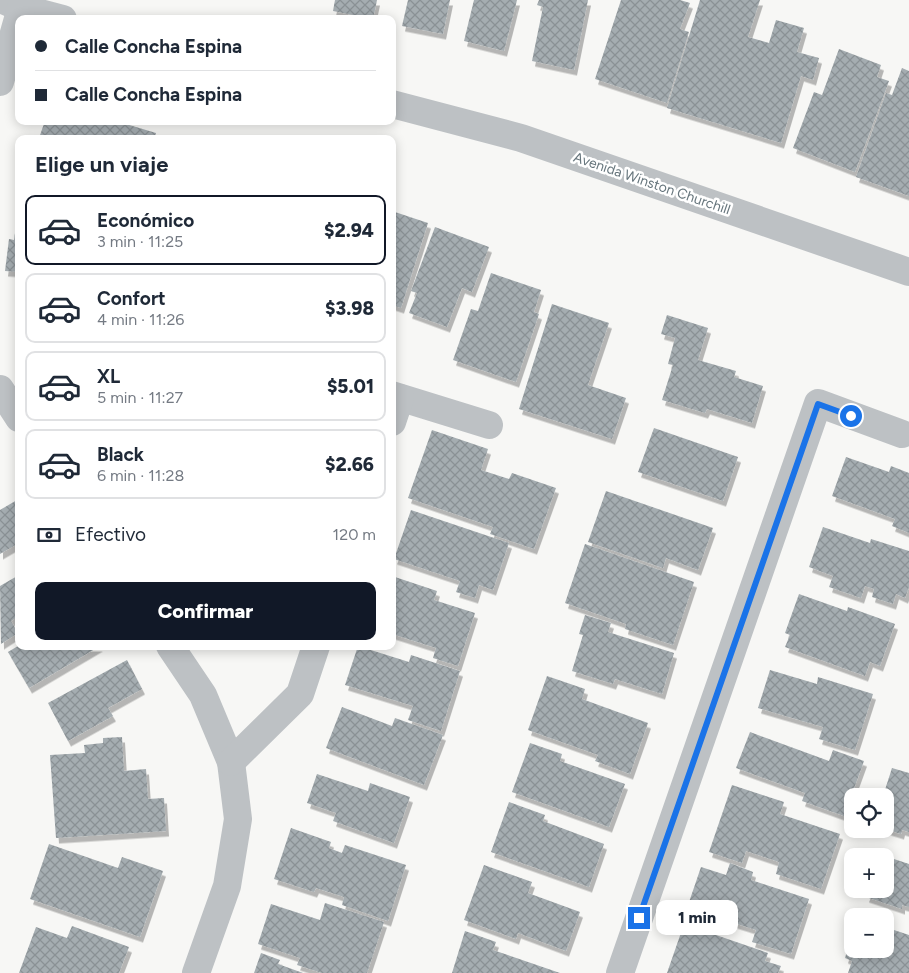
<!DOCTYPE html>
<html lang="es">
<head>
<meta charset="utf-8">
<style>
  :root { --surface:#fff; --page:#f6f6f7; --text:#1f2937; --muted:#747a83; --line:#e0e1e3; --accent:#111827 }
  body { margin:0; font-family:Figtree,sans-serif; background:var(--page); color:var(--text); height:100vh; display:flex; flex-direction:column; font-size:19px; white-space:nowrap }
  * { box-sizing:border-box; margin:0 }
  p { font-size:16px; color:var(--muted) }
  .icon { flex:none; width:28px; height:28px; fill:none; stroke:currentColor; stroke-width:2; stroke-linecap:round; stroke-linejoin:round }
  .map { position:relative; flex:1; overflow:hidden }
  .panel { position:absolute; left:15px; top:135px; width:381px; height:515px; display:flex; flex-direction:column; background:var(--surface); border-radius:10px; box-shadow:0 2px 12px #0003 }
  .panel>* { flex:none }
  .top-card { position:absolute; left:15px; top:15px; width:381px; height:110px; border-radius:10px; box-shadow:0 2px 12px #0003; display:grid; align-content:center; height:110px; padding:0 20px; background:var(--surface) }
  .fabs { position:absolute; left:844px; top:788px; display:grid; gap:10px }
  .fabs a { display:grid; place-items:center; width:50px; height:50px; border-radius:10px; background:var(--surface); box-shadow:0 2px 12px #0003; font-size:25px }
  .end { position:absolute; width:22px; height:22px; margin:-11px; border:6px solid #1a73e8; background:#fff; box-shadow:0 0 0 2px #fff }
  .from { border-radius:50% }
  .bubble { position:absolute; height:35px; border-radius:10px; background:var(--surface); box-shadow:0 2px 12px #0003; font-size:16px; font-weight:800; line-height:35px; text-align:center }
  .top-card b { display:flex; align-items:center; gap:18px; height:48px; font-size:19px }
  .top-card b+b { border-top:1px solid var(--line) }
  .top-card i { width:12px; height:12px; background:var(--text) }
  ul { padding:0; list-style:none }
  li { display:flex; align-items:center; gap:15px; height:70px; margin:0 10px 8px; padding:0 10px; border:2px solid var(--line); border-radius:10px }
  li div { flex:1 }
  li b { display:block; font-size:19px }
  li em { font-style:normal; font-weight:800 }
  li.selected { border-color:var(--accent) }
  li>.icon { width:45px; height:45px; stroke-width:1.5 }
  h2 { padding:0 20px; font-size:22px; line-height:60px }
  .pay { display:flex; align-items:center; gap:12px; height:55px; padding:0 20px; font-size:19px }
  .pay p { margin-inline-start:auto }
  .cta { display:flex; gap:10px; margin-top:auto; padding:10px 20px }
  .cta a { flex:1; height:58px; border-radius:10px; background:var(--accent); color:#fff; font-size:20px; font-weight:800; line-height:58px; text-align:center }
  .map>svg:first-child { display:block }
</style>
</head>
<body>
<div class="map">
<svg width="909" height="973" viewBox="0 0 909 973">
  <defs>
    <pattern id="building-cross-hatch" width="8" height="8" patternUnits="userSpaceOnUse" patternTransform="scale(1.25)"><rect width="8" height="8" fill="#a5adb1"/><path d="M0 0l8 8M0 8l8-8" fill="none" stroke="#8a9195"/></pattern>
    <filter id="shadow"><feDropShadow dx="3" dy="5.5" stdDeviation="0" flood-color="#0004"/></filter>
  </defs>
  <rect width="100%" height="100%" fill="#f7f7f5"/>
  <g fill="url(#building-cross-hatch)" filter="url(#shadow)">
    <path d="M335,0H377L373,19L333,11Z"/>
    <path d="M408,0H450L443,34L402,26Z"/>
    <path d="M474,0H517L504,51L464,41Z"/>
    <path d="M539,0H588L574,70L532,61L543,7L537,5Z"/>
    <path d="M621,0H680L690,3L680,29L689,32L667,103L595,79Z"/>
    <path d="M700,0H760L748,37L769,43L776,20L804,28L797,52L819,58L813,80L801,76L781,143L667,108Z"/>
    <path d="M839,49L881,65L877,77L889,81L855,172L793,148L814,92L822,95Z"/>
    <path d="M902,68L909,71V196L856,177L886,93L892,95Z"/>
    <path d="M45,121H116L156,133L154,139H41L39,138Z"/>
    <path d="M392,211L428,223L401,308L392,305Z"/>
    <path d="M18,212L19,213V272L5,271L9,239L14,240Z"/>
    <path d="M435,227L489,247L472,292L462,288L447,327L409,313L417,293L411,291Z"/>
    <path d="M491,273L541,290L534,312L539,314L516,382L453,360L471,309L478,311Z"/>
    <path d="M552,304L609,323L588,385L626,398L612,439L519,409Z"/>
    <path d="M667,315L708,328L698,360L736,371L734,377L763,386L752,423L707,409L705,413L662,400L673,365L668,364L675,338L661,334Z"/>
    <path d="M654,428L738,457L723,501L638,472Z"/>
    <path d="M432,430L488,449L481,470L509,479L512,473L556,488L534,549L490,534L493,527L408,498Z"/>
    <path d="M846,457L889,472L891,466L909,473V533L892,526L895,519L832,496Z"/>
    <path d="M606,491L713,528L698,570L666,558L663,568L588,542Z"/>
    <path d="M17,500L19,504V543L0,554V510Z"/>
    <path d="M411,510L509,543L493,590L479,585L475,598L456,592L460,581L394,559Z"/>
    <path d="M823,527L870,543L871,539L909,551V587L905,598L896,594L893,604L872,597L874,589L865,586L861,598L829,587L833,576L809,567Z"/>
    <path d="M585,544L694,582L673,645L625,629L626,624L565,603Z"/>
    <path d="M19,575V616L11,621L18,633L1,644L0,586Z"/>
    <path d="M392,576L437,591L434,600L475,613L458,666L433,658L436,648L392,634Z"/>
    <path d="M799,594L847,611L848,607L895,624L880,666L870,662L865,676L785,647L790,635L785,633Z"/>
    <path d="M585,615L611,623L608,632L674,653L662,694L615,679L613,684L572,671L583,635L579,634Z"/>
    <path d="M18,646H100L29,688L8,652Z"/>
    <path d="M358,646L409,662L411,655L460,671L441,731L408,720L413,706L345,685Z"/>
    <path d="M127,660L142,689L108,708L113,716L68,741L48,703Z"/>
    <path d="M770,670L817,684L818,677L873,694L855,750L819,739L823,727L758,708Z"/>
    <path d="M547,676L585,689L582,699L648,723L630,774L595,761L598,755L528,730Z"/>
    <path d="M342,707L392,726L395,718L443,735L424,785L326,748Z"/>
    <path d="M750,732L829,761L833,750L864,761L844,816L802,801L805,793L736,768Z"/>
    <path d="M122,737L124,771L146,769L148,799L164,798L166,831L56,838L50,755L85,753L84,745L103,743V738Z"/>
    <path d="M530,743L562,754L560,761L625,784L609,827L512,792Z"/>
    <path d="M892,768L909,773V832L902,830L901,834L885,829V796H883Z"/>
    <path d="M317,774L368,791L370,783L410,797L394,843L333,821L336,813L307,803Z"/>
    <path d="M732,785L784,802L780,814L840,834L821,889L776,874L779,862L746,851L742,863L709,852Z"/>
    <path d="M509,802L545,815L543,821L604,844L589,887L491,852Z"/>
    <path d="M291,828L331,842L329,848L342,853L345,845L406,865L388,921L342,905L344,897L316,888L314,892L274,879Z"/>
    <path d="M49,844L118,868L122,857L163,871L140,937L30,899Z"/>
    <path d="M885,856L909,864V907L902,905V909L866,897L869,889H885Z"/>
    <path d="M730,863L753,872L751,880L809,899L791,954L752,942L756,930L687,908L701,867L726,875Z"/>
    <path d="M484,865L532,882L528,893L580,912L566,951L518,933L516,939L464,920Z"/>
    <path d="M325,903L384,922L367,973H322L297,965L300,958L258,944L271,904L320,920Z"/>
    <path d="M860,910L877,916H858Z"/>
    <path d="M684,924L768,953L765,961L781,966L778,973H667Z"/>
    <path d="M72,926L129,947L119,973H19L36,927L67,938Z"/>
    <path d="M885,927L909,935V973H848L852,961L845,958L852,935V949H885Z"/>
    <path d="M465,931L496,942L493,950L560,973H452Z"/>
    <path d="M261,953L280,960L278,964L303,973H254Z"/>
  </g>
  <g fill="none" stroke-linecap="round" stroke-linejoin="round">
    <g stroke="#bdc1c4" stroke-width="28">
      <path d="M3,0L21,8L63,19"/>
      <path d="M0,82L21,8"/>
      <path d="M392,104L521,138L909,272"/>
      <path d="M0,389L19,418"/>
      <path d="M392,395L489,425"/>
      <path d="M392,422L400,398"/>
      <path d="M170,646L203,695L231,762L238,819L227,886L196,973"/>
      <path d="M231,762L300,694L316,646"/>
      <path d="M620,973L818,403L902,434"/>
    </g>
  </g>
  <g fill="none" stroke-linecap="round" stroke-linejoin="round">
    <path stroke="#1a73e8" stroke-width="6" d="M639,918L818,404L851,416"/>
  </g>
  <g text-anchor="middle" stroke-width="5" stroke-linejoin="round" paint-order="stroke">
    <g font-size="14" fill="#66757c" stroke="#fff">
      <text transform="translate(652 183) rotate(19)" y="5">Avenida Winston Churchill</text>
    </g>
  </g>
</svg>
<div class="fabs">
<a><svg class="icon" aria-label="locate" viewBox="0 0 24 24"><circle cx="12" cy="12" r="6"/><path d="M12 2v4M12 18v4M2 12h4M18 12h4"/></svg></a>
<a>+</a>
<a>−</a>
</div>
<i class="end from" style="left:851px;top:416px"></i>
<i class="end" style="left:639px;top:918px"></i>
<div class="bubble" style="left:656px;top:900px;width:82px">1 min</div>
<div class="top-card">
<b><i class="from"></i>Calle Concha Espina</b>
<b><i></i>Calle Concha Espina</b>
</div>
<section class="panel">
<h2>Elige un viaje</h2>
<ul>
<li class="selected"><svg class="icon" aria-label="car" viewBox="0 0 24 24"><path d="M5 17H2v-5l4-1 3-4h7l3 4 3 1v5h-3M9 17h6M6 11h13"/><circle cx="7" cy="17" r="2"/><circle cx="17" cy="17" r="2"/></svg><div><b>Económico</b><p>3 min · 11:25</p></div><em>$2.94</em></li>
<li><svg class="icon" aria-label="car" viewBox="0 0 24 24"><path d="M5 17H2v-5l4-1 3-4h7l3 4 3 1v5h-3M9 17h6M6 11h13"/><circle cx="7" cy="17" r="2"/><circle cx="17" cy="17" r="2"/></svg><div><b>Confort</b><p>4 min · 11:26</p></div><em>$3.98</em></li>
<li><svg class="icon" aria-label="car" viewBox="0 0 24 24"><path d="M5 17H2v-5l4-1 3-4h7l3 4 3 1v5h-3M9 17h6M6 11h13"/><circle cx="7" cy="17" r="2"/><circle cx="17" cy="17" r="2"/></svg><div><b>XL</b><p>5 min · 11:27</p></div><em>$5.01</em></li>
<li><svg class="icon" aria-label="car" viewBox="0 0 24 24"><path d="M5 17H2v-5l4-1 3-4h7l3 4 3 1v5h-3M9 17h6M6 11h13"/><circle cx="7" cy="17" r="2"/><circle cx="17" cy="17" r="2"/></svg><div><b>Black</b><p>6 min · 11:28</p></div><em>$2.66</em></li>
</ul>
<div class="pay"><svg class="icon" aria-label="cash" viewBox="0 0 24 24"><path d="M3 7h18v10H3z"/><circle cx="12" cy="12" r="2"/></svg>Efectivo<p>120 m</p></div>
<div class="cta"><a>Confirmar</a></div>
</section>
</div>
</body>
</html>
